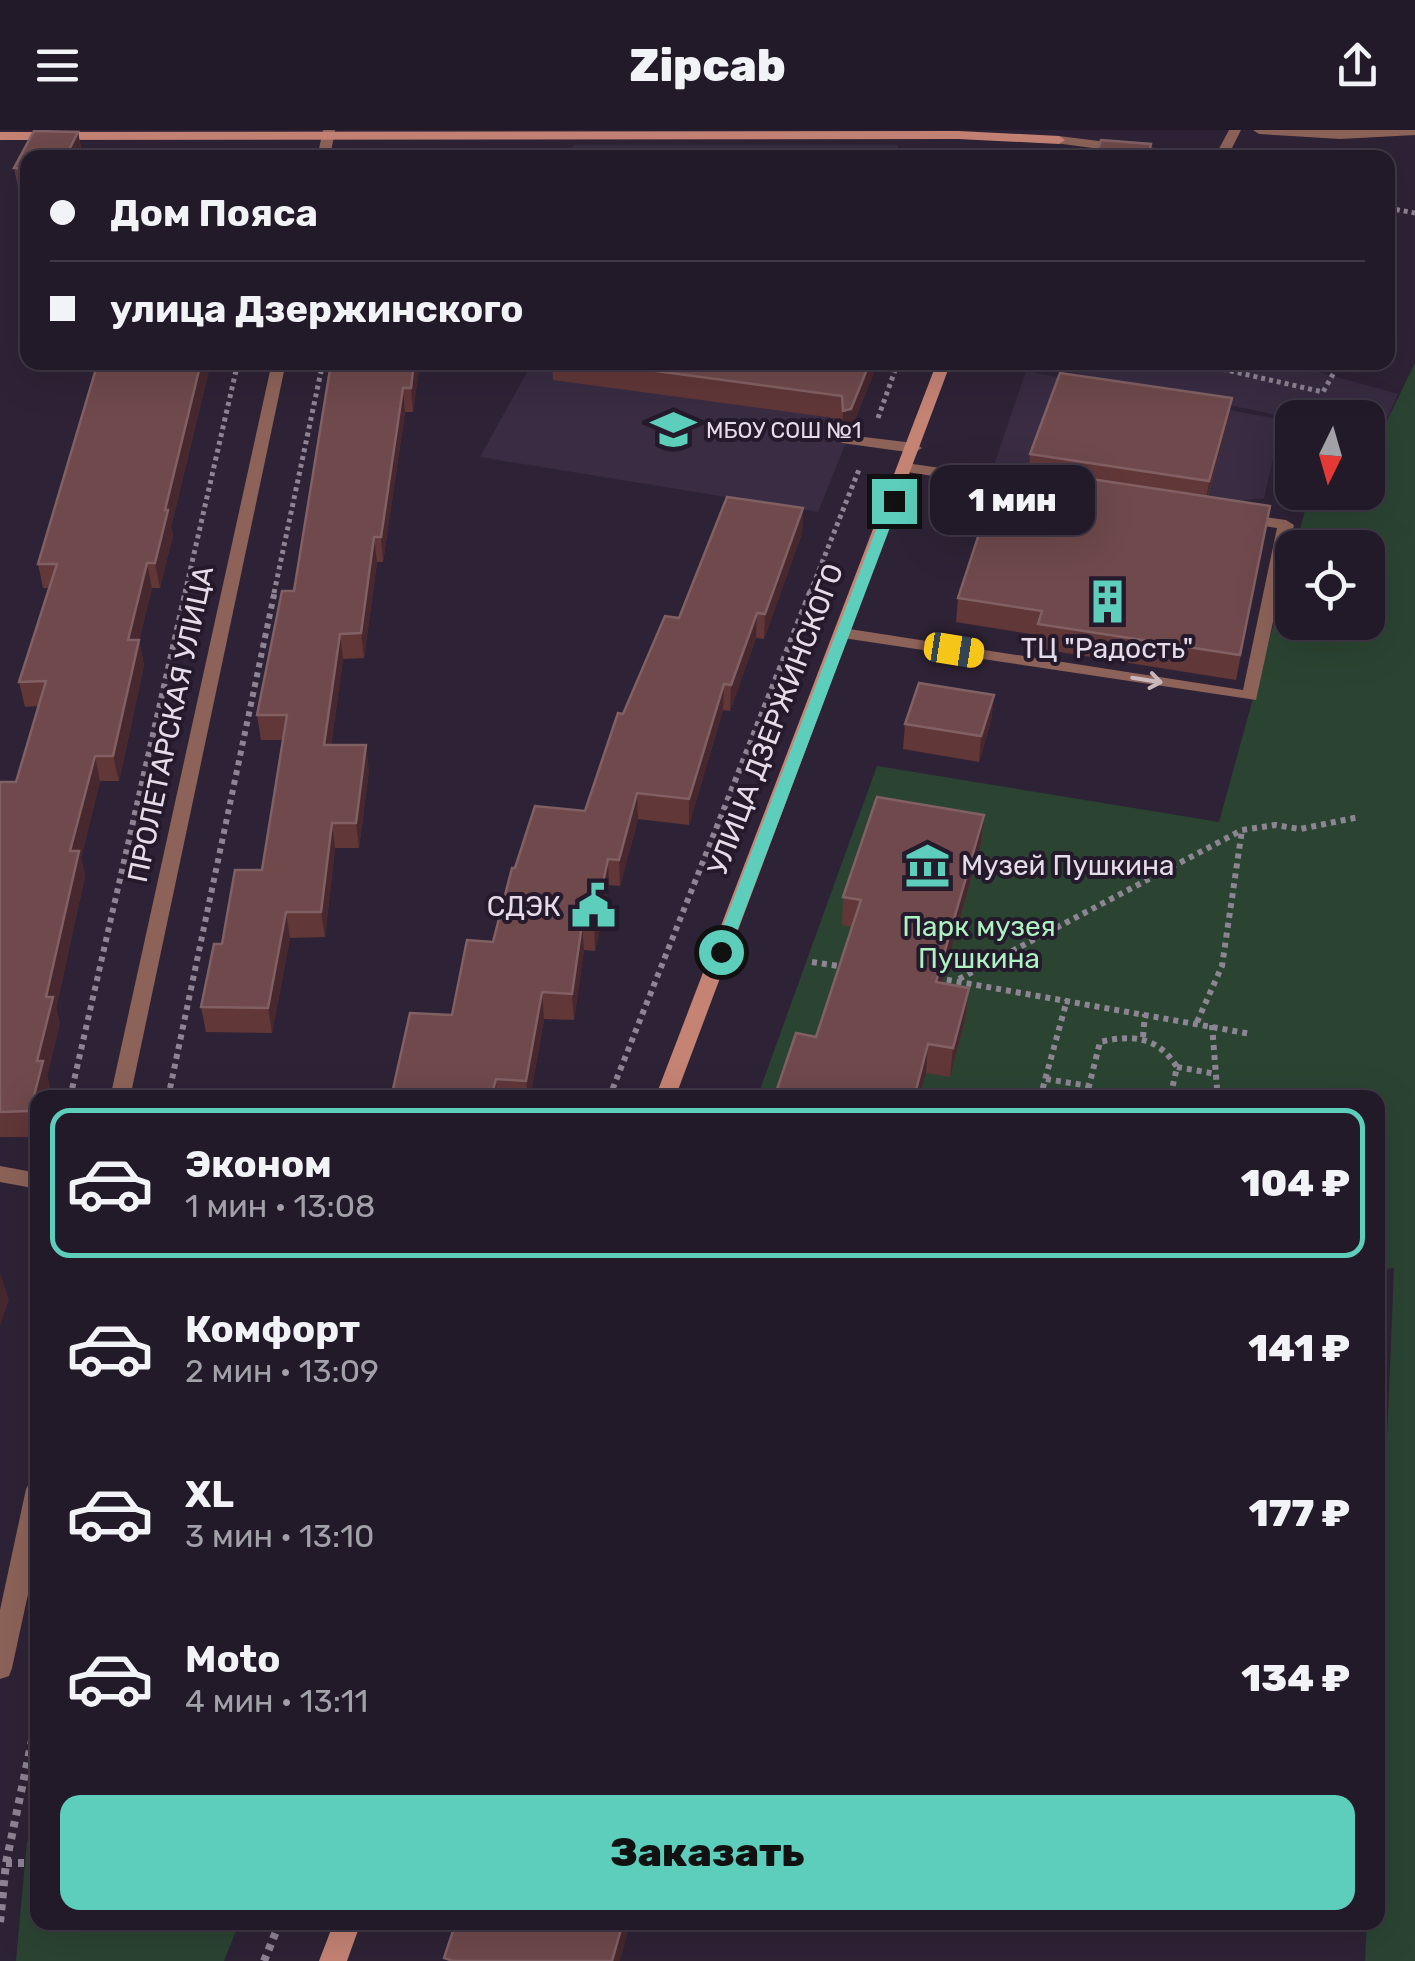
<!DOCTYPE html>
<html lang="ru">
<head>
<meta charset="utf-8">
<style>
  :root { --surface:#221a28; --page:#2a2330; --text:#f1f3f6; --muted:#a2a1a8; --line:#3f3845; --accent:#5ccebb }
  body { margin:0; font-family:Rubik,sans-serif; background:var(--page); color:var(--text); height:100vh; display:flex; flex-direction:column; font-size:38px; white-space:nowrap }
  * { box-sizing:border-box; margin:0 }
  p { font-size:32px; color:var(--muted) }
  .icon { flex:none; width:55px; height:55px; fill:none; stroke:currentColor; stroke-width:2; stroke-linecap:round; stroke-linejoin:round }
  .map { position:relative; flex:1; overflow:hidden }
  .side { position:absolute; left:30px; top:960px; width:1355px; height:840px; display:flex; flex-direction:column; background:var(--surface); border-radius:20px; box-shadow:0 10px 40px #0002,0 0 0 2px var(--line) }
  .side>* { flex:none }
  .top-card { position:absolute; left:20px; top:20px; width:1375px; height:220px; border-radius:20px; box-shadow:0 10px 40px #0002,0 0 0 2px var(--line); display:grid; align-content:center; height:220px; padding:0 30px; background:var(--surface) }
  .needle { width:65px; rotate:185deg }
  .controls { position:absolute; left:1275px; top:270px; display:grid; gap:20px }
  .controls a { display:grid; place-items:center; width:110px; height:110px; border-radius:20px; background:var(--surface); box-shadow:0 10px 40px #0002,0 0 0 2px var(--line); font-size:50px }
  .end { position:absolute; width:45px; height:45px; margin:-22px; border:12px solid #5ccebb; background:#111; box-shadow:0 0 0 5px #111 }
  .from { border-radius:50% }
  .bubble { position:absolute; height:70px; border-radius:20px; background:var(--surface); box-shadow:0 10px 40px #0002,0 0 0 2px var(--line); font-size:32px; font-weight:800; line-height:70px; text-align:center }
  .car { position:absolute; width:30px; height:60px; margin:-30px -15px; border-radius:12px; box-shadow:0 0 8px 2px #0007; background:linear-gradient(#f5c518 24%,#345 0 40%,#f5c518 0 76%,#345 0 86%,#f5c518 0) }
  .top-card b { display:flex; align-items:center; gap:35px; height:95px; font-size:38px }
  .top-card b+b { border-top:2px solid var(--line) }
  .top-card i { width:25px; height:25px; background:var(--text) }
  ul { padding:18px 0 0; list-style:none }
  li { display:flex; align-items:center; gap:30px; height:150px; margin:0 20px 15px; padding:0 10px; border:5px solid transparent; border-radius:20px }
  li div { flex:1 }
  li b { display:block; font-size:38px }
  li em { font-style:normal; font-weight:800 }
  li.active { border-color:var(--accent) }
  li>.icon { width:90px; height:90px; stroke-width:1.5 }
  .cta { display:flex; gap:20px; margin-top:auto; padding:20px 30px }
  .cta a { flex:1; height:115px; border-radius:20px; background:var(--accent); color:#111; font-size:40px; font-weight:800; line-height:115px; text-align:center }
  header { display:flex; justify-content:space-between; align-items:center; height:130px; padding:0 30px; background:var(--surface); font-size:45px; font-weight:800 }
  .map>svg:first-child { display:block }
</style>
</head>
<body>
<header><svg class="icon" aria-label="menu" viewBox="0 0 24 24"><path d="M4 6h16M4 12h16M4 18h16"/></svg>Zipcab<svg class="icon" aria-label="share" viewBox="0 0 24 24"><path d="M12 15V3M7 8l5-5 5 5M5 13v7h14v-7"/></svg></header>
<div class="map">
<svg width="1415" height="1831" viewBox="0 0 1415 1831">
  <rect width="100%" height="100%" fill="#2e2336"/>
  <g fill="#392c43">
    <path d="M573,15H898V27H570Z"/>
    <path d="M532,233H878L818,382L480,327Z"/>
    <path d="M1025,233H1286L1398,264L1373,320L1368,319V288H1292V304L1283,302L1286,287Z"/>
    <path d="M1026,241L1282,290L1264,368L1230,372L994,335Z"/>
  </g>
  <g fill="#2b4432">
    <path d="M1415,233V1831H1365L1367,1793L1378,1792V1534L1394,1138L1378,1140V968H757L877,636L1219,692L1292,427V492H1368V418L1295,417L1310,363L1368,362V319L1373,320Z"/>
    <path d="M27,1712H37L38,1792L239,1793L224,1831H16Z"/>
  </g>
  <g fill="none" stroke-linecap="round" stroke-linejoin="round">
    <g stroke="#8e8594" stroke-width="5" stroke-dasharray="4 4" stroke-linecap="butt">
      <path d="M1388,78L1415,83"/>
      <path d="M1191,232L1323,262L1340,232"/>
      <path d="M878,288L898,232"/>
      <path d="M185,463L238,232"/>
      <path d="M274,463L323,232"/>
      <path d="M810,463L860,337"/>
    </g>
    <g stroke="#8e8594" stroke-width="6" stroke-dasharray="5 5" stroke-linecap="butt">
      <path d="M812,832L845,837"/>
      <path d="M937,848L1251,904"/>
      <path d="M959,849L1242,700L1275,695L1300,699L1359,687"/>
      <path d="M1197,892L1222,836L1242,700"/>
      <path d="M1212,895L1217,958L1229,968"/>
      <path d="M1143,907L1145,884"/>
      <path d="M1177,937L1216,944"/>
      <path d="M1046,949L1089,956"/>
      <path d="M70,968L186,460"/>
      <path d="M168,968L275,460"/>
      <path d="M609,968L811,460"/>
      <path d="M1040,968L1067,870"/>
      <path d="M1086,968L1100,912C1133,904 1158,907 1177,937L1170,968"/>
    </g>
    <g stroke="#8e8594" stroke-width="8" stroke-dasharray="6 6" stroke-linecap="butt">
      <path d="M6,1733H38"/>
      <path d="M0,1792L6,1733L38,1582"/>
      <path d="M264,1831L280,1792"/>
    </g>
    <g fill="#8d6359" fill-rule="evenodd">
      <path d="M847,305L914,313L922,318L914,323L842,313L839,310Z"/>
      <path d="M906,333L1023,350L1031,355L1023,360L901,341L898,338Z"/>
      <path d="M1245,384L1286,390L1294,395L1256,570L843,508L835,503L843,498L1243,560L1277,398L1239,392L1237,389Z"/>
    </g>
    <g fill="#8d6359" fill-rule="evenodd">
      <path d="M323,0H335L330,28H317Z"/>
      <path d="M1229,0H1241L1227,28H1214Z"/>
      <path d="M1253,0H1415V5L1340,9L1259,4Z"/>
      <path d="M1059,6L1202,24L1208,28H1167L1055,13V7Z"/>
      <path d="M272,232H286L130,968H110Z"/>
      <path d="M0,1036L38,1043V1059L0,1052Z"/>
      <path d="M38,1349V1418L12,1538L9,1546L0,1549V1480L26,1359L30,1352Z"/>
    </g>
    <g fill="#c58374" fill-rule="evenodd">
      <path d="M958,1L1059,6L1065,10L1059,14L958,9L0,10V2Z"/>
      <path d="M937,232H951L675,968H655Z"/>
      <path d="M334,1792H361L347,1831H319Z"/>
    </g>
  </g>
  <g fill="#613738">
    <path d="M34,1L78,2L82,24L80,28H28V61H19L14,38Z"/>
    <path d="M98,232H211L171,397L173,405L160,458H152L139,510L144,535L119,651H100L81,728L85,746L56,878L60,893L47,946L50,957L37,1007H0V652H16L39,576L25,577L19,552L49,458H43L38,434Z"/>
    <path d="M420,232L413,282H405L383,432H377L364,528L343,529L331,615L369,640L359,718H335L325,807L290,808L272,903L206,902L201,877L222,814L262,740L283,610H261L257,585L294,461L331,233Z"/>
    <path d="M552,232H878L850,302L842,304L841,289L553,250Z"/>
    <path d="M1287,232H1312L1308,238Z"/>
    <path d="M1228,292L1208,366L1270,376L1236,550L1035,518L1037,505L956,492L958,468L1029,340L1030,324Z"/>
    <path d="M803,378L802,403L764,509L756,508L730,581L723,580L689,695L638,689L620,756L609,755L595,821L584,820L574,890L544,889L530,968H391L452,885L493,812L515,738L585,681L623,584L679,488Z"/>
    <path d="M994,565L991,590L979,632L903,619L905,594Z"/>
    <path d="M984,685L981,713L942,853L969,858L966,886L950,947L926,943L816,907L852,797L842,795L843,767Z"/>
  </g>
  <g fill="#47282f">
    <path d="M78,2L82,24L80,28H65Z"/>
    <path d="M201,232H211L171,397L173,405L160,458L155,433L165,380Z"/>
    <path d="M414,232H420L413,282L411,258Z"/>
    <path d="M870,232H878L850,302L842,304L843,281Z"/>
    <path d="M403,258L405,282L383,432L381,407Z"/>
    <path d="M1232,268L1228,292L1205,375L1209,351Z"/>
    <path d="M803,378L802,403L764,509L765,484Z"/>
    <path d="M374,407L377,432L364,528L361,503Z"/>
    <path d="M147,433L152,458L139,510L144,535L119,651L113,626L128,510Z"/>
    <path d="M757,483L756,508L730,581L731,555Z"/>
    <path d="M340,504L343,529L327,641L324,615Z"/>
    <path d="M724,554L723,580L689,695V669Z"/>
    <path d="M994,565L991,590L979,632L981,606Z"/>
    <path d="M366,615L369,640L359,718L356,693Z"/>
    <path d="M95,626L100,651L81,728L85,746L56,878L60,893L47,946L50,957L47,968H38L37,1007L30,981L46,867L70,721Z"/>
    <path d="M637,663L638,689L620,756L619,730Z"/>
    <path d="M984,685L981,713L934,881L936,852Z"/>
    <path d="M332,693L335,718L325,807L321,782Z"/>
    <path d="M608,729L609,755L595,821L594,795Z"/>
    <path d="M286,782L290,808L272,903L268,878Z"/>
    <path d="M582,794L584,820L574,890L572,864Z"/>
    <path d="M969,858L966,886L950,947L953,918Z"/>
    <path d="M542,862L544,889L530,968H528L526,951Z"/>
    <path d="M928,914L926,943L919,968H914Z"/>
    <path d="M496,949L497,968H491Z"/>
    <path d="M0,1143L9,1170L0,1196Z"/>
    <path d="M623,1792H631L620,1831H612Z"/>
  </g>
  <g fill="#6f494b" stroke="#816064" stroke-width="2.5">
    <path d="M34,1L78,2L65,28H28V39L14,38Z"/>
    <path d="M1101,10L1151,14L1148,28H1095Z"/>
    <path d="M98,232H201L165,380H168L155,433H147L128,510H139L113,626H95L70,721H79L46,867H53L37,931H43L30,981L0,982V652H16L46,551L19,552L57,434H38Z"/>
    <path d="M414,232L411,258H403L381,407H374L361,503L340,504L324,615H366L356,693H332L321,782H286L268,878L201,877L214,814H222L235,740H262L287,585H257L282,461H294L331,233Z"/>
    <path d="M589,232H870L851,279L843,281L842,266Z"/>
    <path d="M1060,243L1232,268L1209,351L1030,324Z"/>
    <path d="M1025,339L1270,376L1240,525L1038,494L1042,481L958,468L999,343L1022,346Z"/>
    <path d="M727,367L803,378L765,484L757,483L731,555L724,554L689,669L637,663L619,730L608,729L594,795L582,794L572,864L542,862L526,951L496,949L491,968H391L410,883L452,885L467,810L493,812L512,738H515L535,676L585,681L618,583L623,584L665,486L679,488Z"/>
    <path d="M919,553L994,565L981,606L905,594Z"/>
    <path d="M877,667L984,685L936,852L969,858L953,918L928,914L914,968H774L796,903L816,907L861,770L843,767Z"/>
    <path d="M456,1792H623L612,1831H453L444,1828Z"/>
  </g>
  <defs><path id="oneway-shaft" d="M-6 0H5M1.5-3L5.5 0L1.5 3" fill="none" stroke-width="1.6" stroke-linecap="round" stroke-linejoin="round" transform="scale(2.5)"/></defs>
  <use stroke="#cab8be" href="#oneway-shaft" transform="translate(1147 550) rotate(9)"/>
  <path fill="#5ccebb" d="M894,367L900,371L729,822L715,825L713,822L887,371Z"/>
  <defs>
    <symbol id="school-bare" viewBox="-9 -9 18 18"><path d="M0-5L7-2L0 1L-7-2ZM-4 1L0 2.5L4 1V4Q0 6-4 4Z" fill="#5ccebb" stroke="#241a2c" stroke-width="2.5" paint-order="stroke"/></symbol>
    <symbol id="building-bare" viewBox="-9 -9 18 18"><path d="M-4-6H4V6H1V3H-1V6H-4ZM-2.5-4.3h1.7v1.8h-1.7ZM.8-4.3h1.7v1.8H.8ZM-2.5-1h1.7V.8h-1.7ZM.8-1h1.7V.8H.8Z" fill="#5ccebb" stroke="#241a2c" stroke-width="2.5" paint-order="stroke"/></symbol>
    <symbol id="museum-bare" viewBox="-9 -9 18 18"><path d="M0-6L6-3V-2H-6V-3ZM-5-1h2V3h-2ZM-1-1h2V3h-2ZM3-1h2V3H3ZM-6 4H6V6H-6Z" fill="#5ccebb" stroke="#241a2c" stroke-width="2.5" paint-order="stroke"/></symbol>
    <symbol id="civic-bare" viewBox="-9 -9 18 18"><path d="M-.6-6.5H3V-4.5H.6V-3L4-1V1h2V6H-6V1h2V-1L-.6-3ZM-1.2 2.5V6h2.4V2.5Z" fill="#5ccebb" stroke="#241a2c" stroke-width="2.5" paint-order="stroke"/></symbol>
  </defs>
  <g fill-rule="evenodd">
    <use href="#school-bare" x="642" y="268" width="63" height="63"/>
    <use href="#building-bare" x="1076" y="440" width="63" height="63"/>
    <use href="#museum-bare" x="896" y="704" width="63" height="63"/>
    <use href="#civic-bare" x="562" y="744" width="63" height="63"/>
  </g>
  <g text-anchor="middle" stroke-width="8" stroke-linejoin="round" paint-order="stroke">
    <g font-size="22" fill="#e4dde9" stroke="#241a2c" text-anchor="start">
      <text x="706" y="308">МБОУ СОШ №1</text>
    </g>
    <g font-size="28" fill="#e4dde9" stroke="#241a2c">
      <text x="1107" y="528">ТЦ "Радость"</text>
      <text x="961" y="745" text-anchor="start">Музей Пушкина</text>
      <text x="561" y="786" text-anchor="end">СДЭК</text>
    </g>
    <g font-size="28" fill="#e4dde9" stroke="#241a2c">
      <text transform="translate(775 589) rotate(-69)" y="10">УЛИЦА ДЗЕРЖИНСКОГО</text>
      <text transform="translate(170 594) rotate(-78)" y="10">ПРОЛЕТАРСКАЯ УЛИЦА</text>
    </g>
    <g font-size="28" fill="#adf2c1" stroke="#241a2c">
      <text x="979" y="806">Парк музея<tspan x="979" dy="32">Пушкина</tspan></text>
    </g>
  </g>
</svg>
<div class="controls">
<a><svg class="needle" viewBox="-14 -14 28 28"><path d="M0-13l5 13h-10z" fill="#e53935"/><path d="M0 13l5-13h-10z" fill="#a2a1a8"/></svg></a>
<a><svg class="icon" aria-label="locate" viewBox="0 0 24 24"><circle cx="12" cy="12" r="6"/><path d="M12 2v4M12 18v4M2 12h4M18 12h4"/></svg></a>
</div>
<i class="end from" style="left:721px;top:822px"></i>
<i class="end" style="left:894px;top:371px"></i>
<div class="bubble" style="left:930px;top:335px;width:165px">1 мин</div>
<i class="car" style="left:954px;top:520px;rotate:99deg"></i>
<div class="top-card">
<b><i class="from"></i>Дом Пояса</b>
<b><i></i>улица Дзержинского</b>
</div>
<section class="side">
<ul>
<li class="active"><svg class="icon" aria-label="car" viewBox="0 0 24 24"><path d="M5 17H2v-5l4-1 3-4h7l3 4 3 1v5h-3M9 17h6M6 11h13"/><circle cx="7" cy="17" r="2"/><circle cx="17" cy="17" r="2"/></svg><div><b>Эконом</b><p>1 мин · 13:08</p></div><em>104 ₽</em></li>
<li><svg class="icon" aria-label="car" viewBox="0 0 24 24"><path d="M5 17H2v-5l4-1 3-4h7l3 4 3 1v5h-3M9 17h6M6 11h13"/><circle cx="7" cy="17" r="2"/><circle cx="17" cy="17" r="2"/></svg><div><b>Комфорт</b><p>2 мин · 13:09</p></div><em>141 ₽</em></li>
<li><svg class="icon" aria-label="car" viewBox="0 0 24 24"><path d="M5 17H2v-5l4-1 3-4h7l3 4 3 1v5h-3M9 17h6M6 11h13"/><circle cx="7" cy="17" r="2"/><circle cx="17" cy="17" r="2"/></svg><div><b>XL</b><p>3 мин · 13:10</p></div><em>177 ₽</em></li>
<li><svg class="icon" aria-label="car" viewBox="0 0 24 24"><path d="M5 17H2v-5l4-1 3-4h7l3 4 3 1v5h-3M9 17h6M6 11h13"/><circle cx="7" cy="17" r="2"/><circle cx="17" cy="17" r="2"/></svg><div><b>Moto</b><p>4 мин · 13:11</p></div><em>134 ₽</em></li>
</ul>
<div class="cta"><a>Заказать</a></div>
</section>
</div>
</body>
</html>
